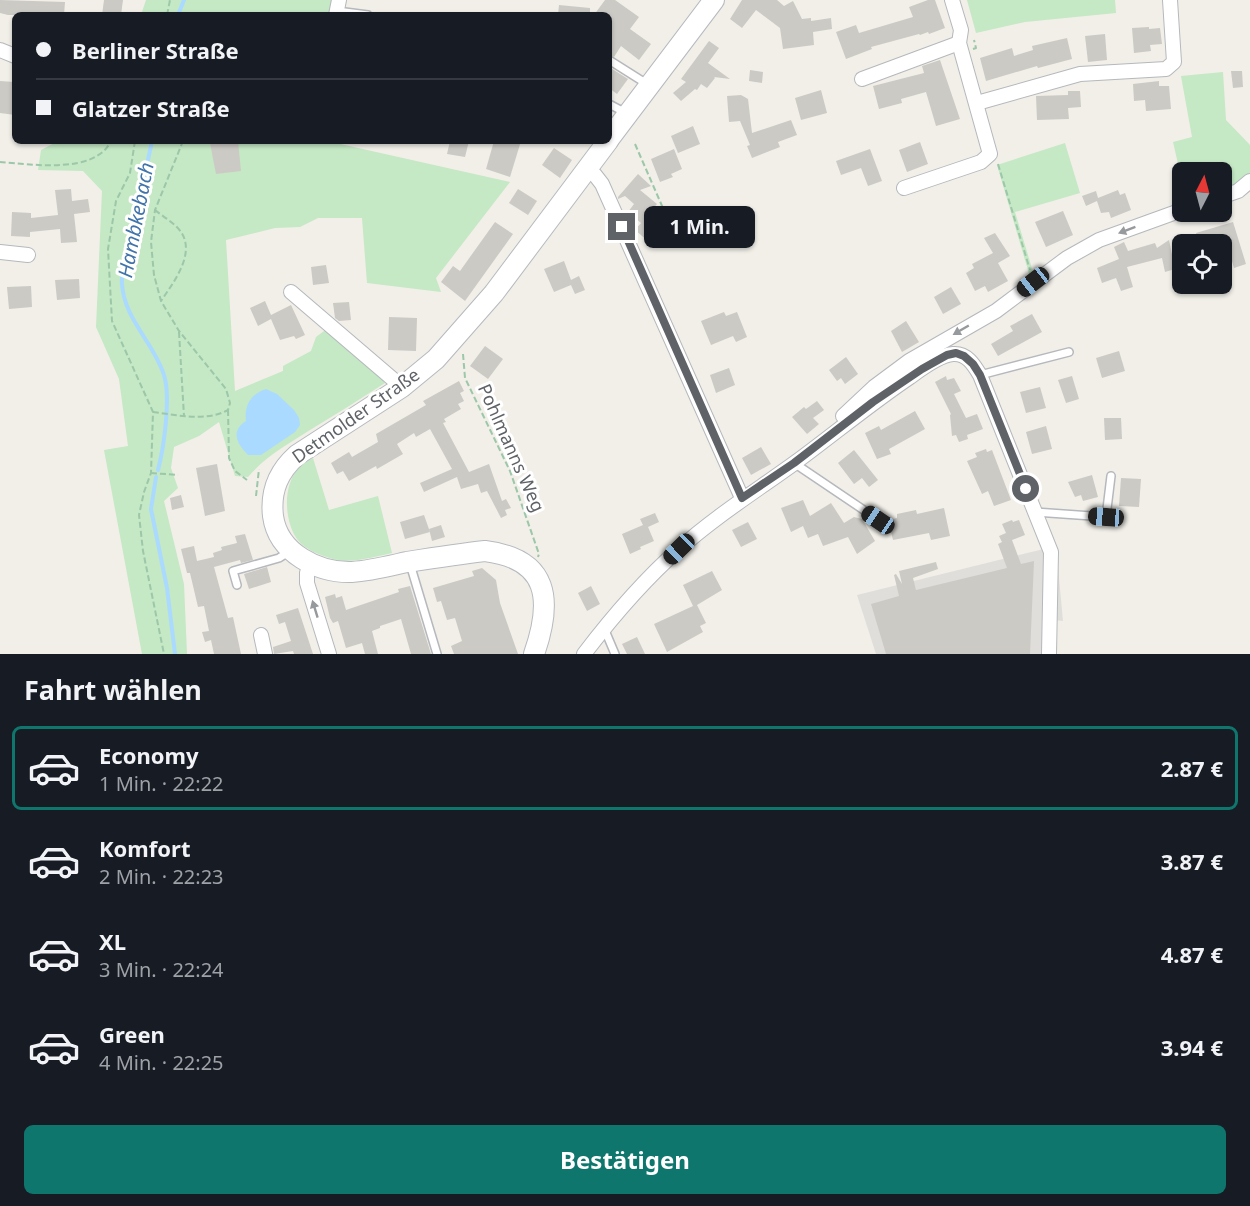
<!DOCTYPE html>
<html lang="de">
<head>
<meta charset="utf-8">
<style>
  :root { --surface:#171b24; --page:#242831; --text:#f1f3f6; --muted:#9ea1a6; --line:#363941; --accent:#0f766e }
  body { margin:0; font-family:"Noto Sans",sans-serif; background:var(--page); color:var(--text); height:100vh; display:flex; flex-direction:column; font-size:22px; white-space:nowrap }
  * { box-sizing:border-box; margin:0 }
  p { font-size:20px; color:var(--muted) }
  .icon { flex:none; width:33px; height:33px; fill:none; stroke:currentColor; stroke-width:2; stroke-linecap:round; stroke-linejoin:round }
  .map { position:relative; height:654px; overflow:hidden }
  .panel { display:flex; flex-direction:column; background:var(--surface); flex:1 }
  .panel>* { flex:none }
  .banner { position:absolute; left:12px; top:12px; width:600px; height:132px; border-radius:9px; box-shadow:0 2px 4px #0004; display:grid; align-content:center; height:132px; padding:0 24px; background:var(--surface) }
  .needle { width:39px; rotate:6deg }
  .buttons { position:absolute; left:1172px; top:162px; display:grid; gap:12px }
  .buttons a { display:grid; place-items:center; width:60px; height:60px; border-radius:9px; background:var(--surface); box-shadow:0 2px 4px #0004; font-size:30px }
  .end { position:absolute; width:27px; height:27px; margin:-14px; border:8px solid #5f6368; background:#fff; box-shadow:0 0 0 3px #fff }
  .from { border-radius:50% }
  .bubble { position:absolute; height:42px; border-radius:9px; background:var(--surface); box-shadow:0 2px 4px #0004; font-size:20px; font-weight:700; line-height:42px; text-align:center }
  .car { position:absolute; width:18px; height:36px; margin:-18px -9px; border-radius:8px; box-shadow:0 0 4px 2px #0007; background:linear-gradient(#222 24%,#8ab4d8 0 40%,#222 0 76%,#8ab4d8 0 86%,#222 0) }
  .banner b { display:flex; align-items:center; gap:21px; height:57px; font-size:22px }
  .banner b+b { border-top:2px solid var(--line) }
  .banner i { width:15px; height:15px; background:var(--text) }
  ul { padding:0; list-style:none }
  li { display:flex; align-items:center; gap:18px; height:84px; margin:0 12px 9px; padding:0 12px; border:3px solid transparent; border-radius:9px }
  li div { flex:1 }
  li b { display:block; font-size:22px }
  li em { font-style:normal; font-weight:700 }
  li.active { border-color:var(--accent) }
  li>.icon { width:54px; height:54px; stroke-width:1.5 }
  h2 { padding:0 24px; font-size:27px; line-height:72px }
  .cta { display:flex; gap:12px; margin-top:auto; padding:12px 24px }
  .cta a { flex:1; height:69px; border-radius:9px; background:var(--accent); color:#fff; font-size:24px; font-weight:700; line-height:69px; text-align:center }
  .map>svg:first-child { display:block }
</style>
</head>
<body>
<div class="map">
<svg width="1250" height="654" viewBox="0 0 1250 654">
  <rect width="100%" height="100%" fill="#f1efe8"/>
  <path fill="#e0deda" d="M1056,546L1063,621L1054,620L1052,654H876L857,595Z"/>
  <g fill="#c5e8c5">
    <path d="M146,0H334L331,15H141Z"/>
    <path d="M967,0H1115L1116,13L1025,22L976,33Z"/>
    <path d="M1223,72L1226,120L1250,145V173L1230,188L1221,189V172H1182V181L1173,142L1192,137L1181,76Z"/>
    <path d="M58,141H327L510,182L436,278L441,292L367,283L362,218H318L300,227L275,228L226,240L235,391L283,371V366L311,351L316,337L328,328L379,374L385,383C360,399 335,415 310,430C286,446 268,454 248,477L235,476L219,422L199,436L174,447L171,468L178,488L164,501L184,584L187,654H142L104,450L128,446L119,379L96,327L102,191L83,171L38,170L41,150Z"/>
    <path d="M1065,143L1080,193L1015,212L1034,275L1030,277L997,165Z"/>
    <path d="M313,458L329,510L378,496L392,553C373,557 351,564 333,559C320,555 305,550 297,539C285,522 283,490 295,473C299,466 306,462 313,458Z"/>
  </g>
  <path fill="#aadaff" d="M266,389L277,394L294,410L299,418L300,425L295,432L261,455H248C237,444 230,431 246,421C244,405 251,394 266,389Z"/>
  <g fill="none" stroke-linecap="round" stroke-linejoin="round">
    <g stroke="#aadaff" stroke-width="4">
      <path d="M178,15L184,0"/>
      <path d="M152,141C146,169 140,198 133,226C129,245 121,264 122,284C124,319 154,343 164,375C171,397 164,447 158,470"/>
      <path d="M156,477L151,509L167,588L175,654"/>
    </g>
  </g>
  <g fill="#cccac5">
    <path d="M0,0L65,2L64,15H8L0,13Z"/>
    <path d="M104,0H123L121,15H102Z"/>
    <path d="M605,0H615L639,17L630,29L651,44L639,60L621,46L614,57L609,54V15H594Z"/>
    <path d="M742,0H777L784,6L793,1L802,19L811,18V21L831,18L832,29L813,32L814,45L783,49L780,28L756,10L742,28L730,19Z"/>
    <path d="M928,0H935L945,28L929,34L928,32L920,35L919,34L871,47L872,49L846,59L836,32L856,25L859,33L913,17L909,7Z"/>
    <path d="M559,5L590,8V15H558Z"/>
    <path d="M1149,27V29L1160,28L1162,44L1150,45L1151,51L1134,53L1132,28Z"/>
    <path d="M1105,34L1107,60L1088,62L1085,36Z"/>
    <path d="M1067,38L1072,59L1038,68L1037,66L986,81L980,58L1012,48L1014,56L1033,50L1032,46Z"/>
    <path d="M709,41L719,48L708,63L730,79L714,77L715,78L707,88L701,84L697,90L695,89L681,101L673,93L686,82L681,79Z"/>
    <path d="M940,60L960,119L936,126L926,92L901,99L902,103L879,109L873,86L924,73L922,66Z"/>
    <path d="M609,67L628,79L617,94L609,88Z"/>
    <path d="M750,70L763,72L762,83L749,81Z"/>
    <path d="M1231,71H1242L1243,87L1233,88Z"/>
    <path d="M0,81L14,82L15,115L0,113Z"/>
    <path d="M1159,81V86H1169L1171,109L1146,111L1145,100L1134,101L1133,84Z"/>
    <path d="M821,90L827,113L801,120L795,98Z"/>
    <path d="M1068,91H1080L1081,107L1068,108L1069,119L1037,120L1036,96L1068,95Z"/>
    <path d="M741,95L748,99L752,133L791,120L797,135L778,142L780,147L752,158L747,146L750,145L740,121L729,122L727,96Z"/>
    <path d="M693,126L700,144L678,153L671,136Z"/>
    <path d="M219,141H238L241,171L216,174L210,143Z"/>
    <path d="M450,141H469L465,157L447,154Z"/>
    <path d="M494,141H521L510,177L486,169Z"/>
    <path d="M920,142L928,164L907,172L899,150Z"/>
    <path d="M554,148L572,160L560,178L542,165Z"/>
    <path d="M674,149L682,169L671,174L673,177L660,182L651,159Z"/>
    <path d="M870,149L882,181L868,186L861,168L841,175L836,161Z"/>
    <path d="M638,174L651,186L640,190L657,204L650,212L663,223L648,241L635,230L641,223L628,212L634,204L625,196L618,199V197Z"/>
    <path d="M71,189L72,201L88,199L90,212L74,214L77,242L61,243L60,229L30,232V237L11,236L12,212L31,213V218L58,215L55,190Z"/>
    <path d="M518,189L537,201L528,215L509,203Z"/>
    <path d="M1118,190L1120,195L1125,193L1131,210L1111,218L1109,212L1101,213L1097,201L1086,206L1082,196L1096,191L1098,198Z"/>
    <path d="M1063,211L1073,235L1046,247L1035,222Z"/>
    <path d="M495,222L513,234L465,301L441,282L453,266L460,271Z"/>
    <path d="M1233,222L1246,264L1234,268L1227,244H1200L1196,233Z"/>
    <path d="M995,233L1010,256L998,263L1008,281L988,292L985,286L975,291L966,273L974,268L972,264L993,253L984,238Z"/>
    <path d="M1169,240L1175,269L1165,272L1162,258L1127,267L1133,287L1121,291L1116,278L1102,283L1097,268L1119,259L1114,247L1124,242L1128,251L1155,243L1157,248Z"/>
    <path d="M564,261L571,280L579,276L585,290L575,294L571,285L554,292L544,269Z"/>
    <path d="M326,265L329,283L313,285L311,267Z"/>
    <path d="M79,279L80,298L57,300L55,280Z"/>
    <path d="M31,286L32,307L9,309L7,287Z"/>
    <path d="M951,287L961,304L943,314L934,297Z"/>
    <path d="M265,301L271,315L291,305L305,335L296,339L294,336L280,340L271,319L258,326L250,308Z"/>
    <path d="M349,302L351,320L339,321L335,318L333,303Z"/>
    <path d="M724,312L726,316L737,312L747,337L736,342L733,336L711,345L701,321Z"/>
    <path d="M1032,314L1042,332L998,356L991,344L1013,331L1010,326Z"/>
    <path d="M389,317L417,318L416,351L388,350Z"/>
    <path d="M906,321L919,342L902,352L891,331Z"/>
    <path d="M485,346L503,359L488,379L470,366Z"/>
    <path d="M1119,351L1125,371L1102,378L1096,358Z"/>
    <path d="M846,357L858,374L845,384L841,378L837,381L829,370Z"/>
    <path d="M729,368L735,385L716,393L710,375Z"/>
    <path d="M946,376L947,380L954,378L961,391L954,394L966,418L977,414L983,429L967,435L968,439L959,442L956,435L952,436L950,415L951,414L935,382Z"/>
    <path d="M1072,376L1079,399L1066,403L1058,380Z"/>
    <path d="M459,381L464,391L460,393L464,401L458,404L461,409L444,419L446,422L443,423L469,472L489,464L502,501L506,499L511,508L505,510L507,515L501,518L487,491L481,493L478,484L461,489L457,477L424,492L420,483L452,469L430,429L416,437L414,433L397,444L403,454L377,469L376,466L349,481L343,471L337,474L331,463L349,452L352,457L378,442L376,434L426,405L423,401Z"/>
    <path d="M1040,387L1046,408L1026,413L1020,392Z"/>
    <path d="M817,401L824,410L813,418L819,424L807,434L792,417L804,407L806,409Z"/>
    <path d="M915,411L925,429L889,449L891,454L877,459L865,433L879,426L881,430Z"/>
    <path d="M1104,418H1121L1122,439L1105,440Z"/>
    <path d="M1046,426L1052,449L1032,454L1026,432Z"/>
    <path d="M761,447L771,464L751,475L742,458Z"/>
    <path d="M986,449L987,452L992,450L1011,500L994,506L988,491L982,494L967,461L977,457L975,453Z"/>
    <path d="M854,450L878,480L869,487L862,478L854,484L838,463Z"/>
    <path d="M217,464L225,511L205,516L196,468Z"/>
    <path d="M1092,475L1098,497L1083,501L1081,495L1075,497L1068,482Z"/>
    <path d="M1121,478L1141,479L1139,507L1119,506Z"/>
    <path d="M181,495L184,507L172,510L170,498Z"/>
    <path d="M803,500L810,516L831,503L844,523L854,517L862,519L875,541L857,554L848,537L823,546L818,534L808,538L803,526L791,532L781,508Z"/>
    <path d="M944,508L950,536L931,540L929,533L893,540L888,520L897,518V514L916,510L917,514Z"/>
    <path d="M655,513L659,522L648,527L654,541L640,547L641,549L630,554L622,534L643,525L640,519Z"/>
    <path d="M424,515L430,532L405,539L400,522Z"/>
    <path d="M1012,520L1013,522L1019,520L1025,535L1012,540L1021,564L1034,561L1030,654H886L871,604L899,596L894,575L896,574L902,584L899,571L936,562L938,569L913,578L916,590L1007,568L998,544L1002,542L999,536L1006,533L1002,524Z"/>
    <path d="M748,522L757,539L741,547L732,530Z"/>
    <path d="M441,525L445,537L432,541L429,529Z"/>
    <path d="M245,534L253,560L241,563L240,560L214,567L228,618L233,617L241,654H214L211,640L205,642L202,632L209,631L204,606L198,607L190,573H187L181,549L194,546L197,561L214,557L213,553L222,550L221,547L237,543L235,536Z"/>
    <path d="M267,567L271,582L249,589L244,574Z"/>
    <path d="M482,568L496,580L500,603L518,654H454L451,646L462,641L455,618L447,620L441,601L437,602L433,588L474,576L472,571Z"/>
    <path d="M712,571L722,590L697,605L706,623L700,626L703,632L667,652L654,624L693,606L683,585Z"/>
    <path d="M410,586L431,654H411L401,619L380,626V628L372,631L378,654H365L362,643L346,648L338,621L333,623L330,618L325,597L335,594L336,598L342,596L346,610L399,592L398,589Z"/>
    <path d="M591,586L600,604L587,611L578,593Z"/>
    <path d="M298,608L313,654H294L293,651L274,654L273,647L291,641L285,622L279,624L276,615Z"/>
    <path d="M637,637L645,654H627L622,644Z"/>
  </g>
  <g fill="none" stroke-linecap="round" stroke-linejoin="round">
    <defs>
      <g id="lane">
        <path d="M337,11L368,15"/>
        <path d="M609,60L647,84"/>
        <path d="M609,104L626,113"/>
        <path d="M980,375L1069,352"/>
        <path d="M794,463L880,521"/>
        <path d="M1035,512L1106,517L1111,476"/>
        <path d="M410,564L437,654"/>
        <path d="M237,585L233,571L279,558L290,551"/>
        <path d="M604,628L615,654"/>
      </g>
      <g id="street">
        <path d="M336,15L339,0"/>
        <path d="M0,50L15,56"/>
        <path d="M862,79L959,43"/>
        <path d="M977,103L1080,74L1166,69L1174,62L1170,0"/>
        <path d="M586,169L595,175L602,184L742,498"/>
        <path d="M904,188L981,162L990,154L959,43L961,30L952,0"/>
        <path d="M1221,197L1238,191L1250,181"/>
        <path d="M0,252L28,255"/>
        <path d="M291,292L402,387"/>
        <path d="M843,416L874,387L909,361L996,311L1067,258L1099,240L1182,210"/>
        <path d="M310,564L307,573V583L329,654"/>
        <path d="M261,635L265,654"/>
        <path d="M584,654C613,616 643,581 679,549C716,516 756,491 796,462C834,434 870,404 910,377C921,369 939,355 953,354C967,353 974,365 980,375L1051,552L1049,654"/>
      </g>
      <g id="secondary">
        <path d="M609,139L714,0"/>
        <path d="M534,654C553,600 549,559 485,551C459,554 433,558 407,562C389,566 370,571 352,572C318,573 278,553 273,516C270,490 279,471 297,455L402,387L436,359L494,293L608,141"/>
      </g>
    </defs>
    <use href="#lane" stroke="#b5b8bc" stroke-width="10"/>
    <use href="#street" stroke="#b5b8bc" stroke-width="16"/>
    <use href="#secondary" stroke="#b6babf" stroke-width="22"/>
    <g stroke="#9cc7a9" stroke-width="2" stroke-dasharray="6 3" stroke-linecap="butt">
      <path d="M167,15L170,0"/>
      <path d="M973,49L976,48L974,40"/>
      <path d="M135,141L130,173L116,201L108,249L112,321L153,412L151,473L144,492L139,515L143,551L164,654"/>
      <path d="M635,144L666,215"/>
      <path d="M0,162C30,164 95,175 111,141"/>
      <path d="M998,164L1030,270"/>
      <path d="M155,210C162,216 175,223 181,232C196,254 173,283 161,301"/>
      <path d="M179,332L184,416"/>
      <path d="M463,354L465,378L510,471L539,554L538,557"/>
      <path d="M228,410L229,458L235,471L247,480"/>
      <path d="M153,412C177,415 206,422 228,410L230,403L226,389L179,331L161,301L154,275L151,242L155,210L183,141"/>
      <path d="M151,473L178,475"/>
      <path d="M256,496L259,469"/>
    </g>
    <use href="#lane" stroke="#fff" stroke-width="7"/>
    <use href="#street" stroke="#fff" stroke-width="14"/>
    <use href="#secondary" stroke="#fff" stroke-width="20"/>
  </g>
  <defs><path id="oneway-solid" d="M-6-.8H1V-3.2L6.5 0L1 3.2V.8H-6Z" transform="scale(1.5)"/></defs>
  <g fill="#979a9d">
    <use href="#oneway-solid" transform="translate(1127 230) rotate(159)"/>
    <use href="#oneway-solid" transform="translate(961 330) rotate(150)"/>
    <use href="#oneway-solid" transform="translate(315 609) rotate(-107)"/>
  </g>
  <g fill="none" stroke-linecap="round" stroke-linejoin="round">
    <path stroke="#5f6368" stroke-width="8" d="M622,227L742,498L794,463L873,402L922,369L947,355L956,353L964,356L973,364L980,375L1026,489"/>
  </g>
  <g text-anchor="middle" stroke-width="6" stroke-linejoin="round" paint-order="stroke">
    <g font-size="18" fill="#5f6368" stroke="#fff">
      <text transform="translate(356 416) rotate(-35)" y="6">Detmolder Straße</text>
      <text transform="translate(511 448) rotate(66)" y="6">Pohlmanns Weg</text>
    </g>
    <g font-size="20" font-style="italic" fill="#4174aa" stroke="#fff">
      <text transform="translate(136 220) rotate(-79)" y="7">Hambkebach</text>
    </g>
  </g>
</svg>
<div class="buttons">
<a><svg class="needle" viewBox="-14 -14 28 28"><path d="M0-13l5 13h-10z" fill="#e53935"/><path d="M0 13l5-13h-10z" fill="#9ea1a6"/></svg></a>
<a><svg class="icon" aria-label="locate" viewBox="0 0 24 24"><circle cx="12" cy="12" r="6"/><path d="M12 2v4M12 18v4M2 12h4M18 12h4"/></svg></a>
</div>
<i class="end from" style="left:1026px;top:489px"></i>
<i class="end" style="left:622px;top:227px"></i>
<div class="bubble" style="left:644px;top:206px;width:111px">1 Min.</div>
<i class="car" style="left:1033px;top:282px;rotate:232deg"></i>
<i class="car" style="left:1106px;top:517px;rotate:274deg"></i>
<i class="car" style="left:878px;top:520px;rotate:304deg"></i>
<i class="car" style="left:679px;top:549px;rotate:226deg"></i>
<div class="banner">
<b><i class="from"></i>Berliner Straße</b>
<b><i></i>Glatzer Straße</b>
</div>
</div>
<section class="panel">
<h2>Fahrt wählen</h2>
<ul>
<li class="active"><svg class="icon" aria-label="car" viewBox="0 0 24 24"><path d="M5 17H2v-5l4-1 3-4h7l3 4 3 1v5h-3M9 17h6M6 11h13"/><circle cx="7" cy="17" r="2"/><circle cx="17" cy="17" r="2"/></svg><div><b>Economy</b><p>1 Min. · 22:22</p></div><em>2.87 €</em></li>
<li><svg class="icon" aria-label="car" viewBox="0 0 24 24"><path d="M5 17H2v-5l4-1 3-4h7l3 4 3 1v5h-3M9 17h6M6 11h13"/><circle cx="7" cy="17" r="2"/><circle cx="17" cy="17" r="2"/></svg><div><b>Komfort</b><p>2 Min. · 22:23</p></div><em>3.87 €</em></li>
<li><svg class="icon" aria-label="car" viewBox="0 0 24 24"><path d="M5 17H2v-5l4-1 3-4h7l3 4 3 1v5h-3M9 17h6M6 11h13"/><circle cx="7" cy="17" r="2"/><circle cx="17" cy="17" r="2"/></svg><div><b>XL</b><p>3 Min. · 22:24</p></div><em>4.87 €</em></li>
<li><svg class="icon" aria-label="car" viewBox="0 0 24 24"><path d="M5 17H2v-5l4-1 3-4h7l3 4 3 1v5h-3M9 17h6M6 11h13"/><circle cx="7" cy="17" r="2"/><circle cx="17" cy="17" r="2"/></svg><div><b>Green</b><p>4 Min. · 22:25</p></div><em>3.94 €</em></li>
</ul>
<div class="cta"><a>Bestätigen</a></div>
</section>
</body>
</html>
